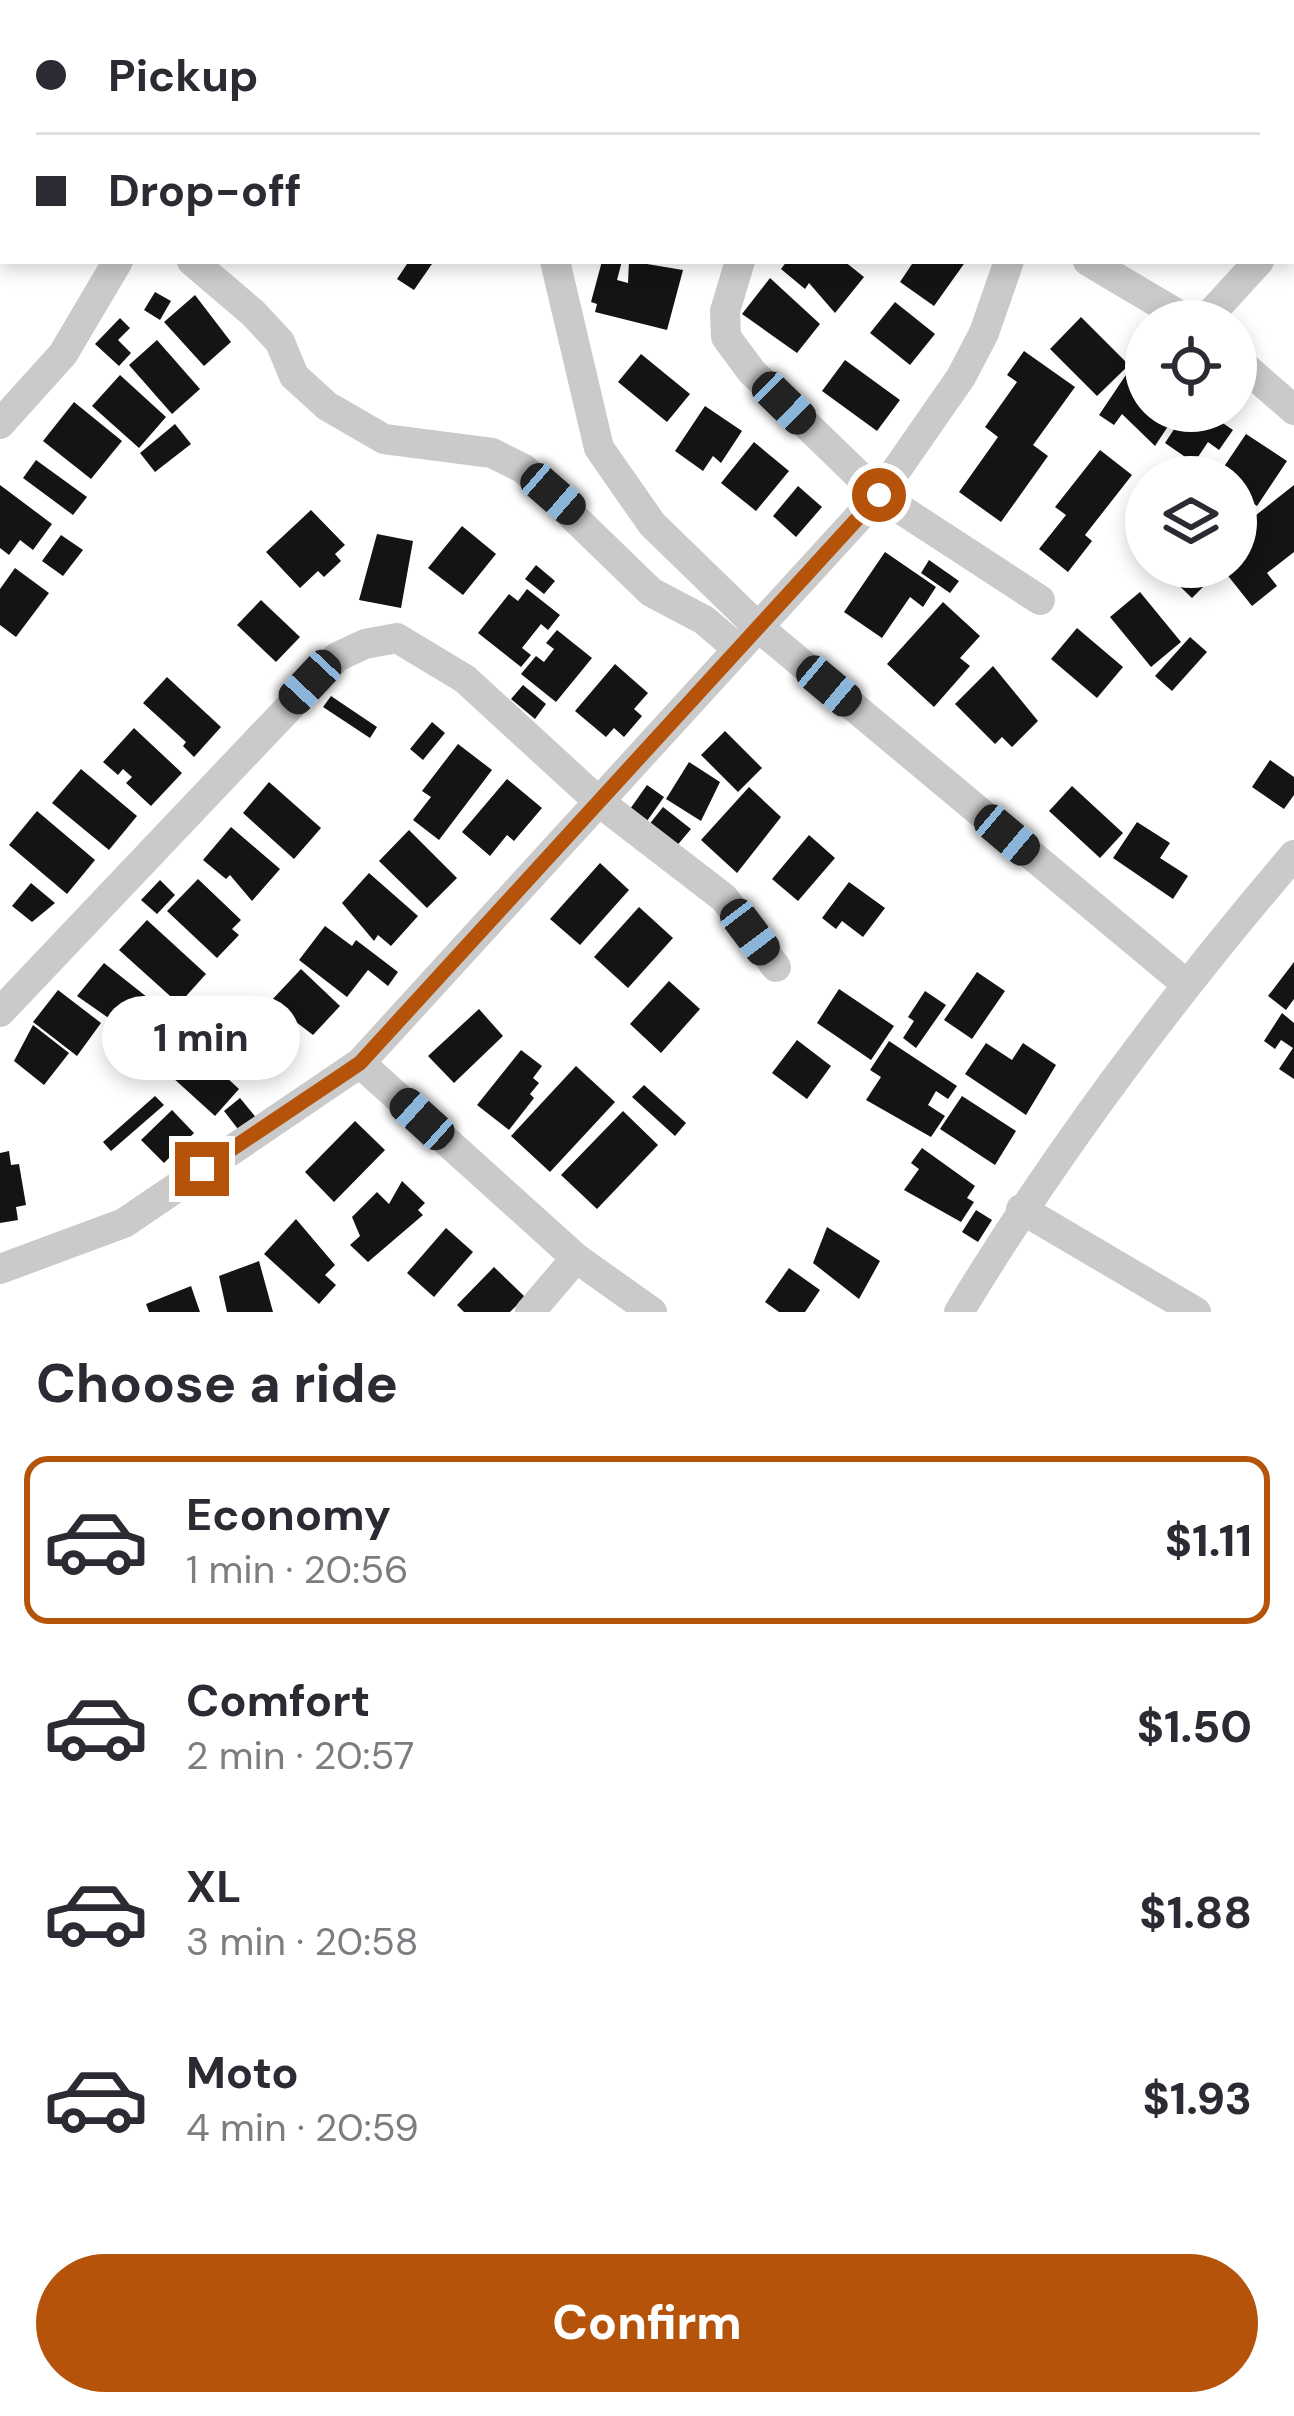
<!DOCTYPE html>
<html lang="en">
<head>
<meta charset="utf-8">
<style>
  :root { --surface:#fff; --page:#f2f2f3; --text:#2b2b33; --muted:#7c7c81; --line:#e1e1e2; --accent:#b45309 }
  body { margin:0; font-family:"DM Sans",sans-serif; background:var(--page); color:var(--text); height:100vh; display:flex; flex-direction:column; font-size:45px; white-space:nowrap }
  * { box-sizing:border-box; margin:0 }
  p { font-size:39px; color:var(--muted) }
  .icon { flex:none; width:66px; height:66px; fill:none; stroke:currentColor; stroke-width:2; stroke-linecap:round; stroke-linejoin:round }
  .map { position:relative; height:1312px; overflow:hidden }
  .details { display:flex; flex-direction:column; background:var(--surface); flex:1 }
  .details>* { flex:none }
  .banner { position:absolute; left:0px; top:0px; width:1296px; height:264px; box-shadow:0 6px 18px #0003; display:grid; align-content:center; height:264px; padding:0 36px; background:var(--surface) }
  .buttons { position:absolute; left:1125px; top:300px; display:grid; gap:24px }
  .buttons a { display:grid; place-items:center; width:132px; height:132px; border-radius:50%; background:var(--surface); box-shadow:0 6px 18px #0003; font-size:60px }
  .end { position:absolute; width:54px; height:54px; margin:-27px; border:15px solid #b45309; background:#fff; box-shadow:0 0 0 6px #fff }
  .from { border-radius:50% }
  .bubble { position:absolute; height:84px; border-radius:42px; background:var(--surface); box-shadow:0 6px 18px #0003; font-size:39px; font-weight:800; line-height:84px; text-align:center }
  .car { position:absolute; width:36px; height:72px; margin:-36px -18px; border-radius:15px; box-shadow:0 0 9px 3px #0007; background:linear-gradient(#222 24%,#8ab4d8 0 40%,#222 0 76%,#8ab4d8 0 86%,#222 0) }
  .banner b { display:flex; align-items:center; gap:42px; height:114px; font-size:45px }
  .banner b+b { border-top:3px solid var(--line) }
  .banner i { width:30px; height:30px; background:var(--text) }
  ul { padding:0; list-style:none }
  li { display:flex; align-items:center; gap:36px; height:168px; margin:0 24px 18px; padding:0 12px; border:6px solid transparent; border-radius:24px }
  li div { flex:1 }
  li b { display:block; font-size:45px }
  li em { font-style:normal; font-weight:800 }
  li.active { border-color:var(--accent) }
  li>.icon { width:108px; height:108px; stroke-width:1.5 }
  h2 { padding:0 36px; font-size:54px; line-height:144px }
  .cta { display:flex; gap:24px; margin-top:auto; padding:24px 36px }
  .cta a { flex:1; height:138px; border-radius:72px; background:var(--accent); color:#fff; font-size:48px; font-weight:800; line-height:138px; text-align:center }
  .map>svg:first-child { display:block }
</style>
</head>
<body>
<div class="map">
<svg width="1294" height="1312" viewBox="0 0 1294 1312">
  <rect width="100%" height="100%" fill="#fff"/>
  <g fill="#141414">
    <path d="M409,261H434L414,290L397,279Z"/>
    <path d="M602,261H622L617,280L628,283L629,261L683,270L667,330L595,312L597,304L591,302Z"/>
    <path d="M787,261H844L864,277L835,313L809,283L805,289L781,269Z"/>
    <path d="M914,261H966L934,306L900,282Z"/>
    <path d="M770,278L820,324L797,353L742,314Z"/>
    <path d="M155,292L171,301L160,320L144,310Z"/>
    <path d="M195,295L231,342L204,366L164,322Z"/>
    <path d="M895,302L935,334L910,365L870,333Z"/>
    <path d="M1081,317L1129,365L1097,396L1050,349Z"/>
    <path d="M120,318L130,328L118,340L131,353L119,366L95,344Z"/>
    <path d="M157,340L200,389L172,414L129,365Z"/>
    <path d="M1024,351L1075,387L1033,445L1048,456L1001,522L959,492L998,437L985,427L1017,382L1007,375Z"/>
    <path d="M641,354L690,394L667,422L618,382Z"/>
    <path d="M845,360L900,400L877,431L822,391Z"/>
    <path d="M1136,360L1146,367V411H1178L1155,446L1122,414L1114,425L1099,415Z"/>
    <path d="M120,375L166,417L139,448L92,406Z"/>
    <path d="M74,402L122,441L91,479L43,441Z"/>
    <path d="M705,406L742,431L721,463L713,456L703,471L675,451Z"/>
    <path d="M1186,411H1205L1233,430L1219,450L1208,442L1194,463L1165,443Z"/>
    <path d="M175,424L191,444L155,472L140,453Z"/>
    <path d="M1246,434L1287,461L1257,506L1248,500L1239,513L1236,477H1217Z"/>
    <path d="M754,442L789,471L756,511L721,483Z"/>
    <path d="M1100,450L1132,475L1085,535L1092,541L1068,572L1039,549L1066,515L1055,507Z"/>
    <path d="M36,460L87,497L73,515L23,478Z"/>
    <path d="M0,485L52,524L33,550L20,540L9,555L0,548Z"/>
    <path d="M1294,485V552L1267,573L1277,586L1252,606L1221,567H1236V531Z"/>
    <path d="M798,486L822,507L796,537L773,516Z"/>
    <path d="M311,510L345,545L335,554L341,561L324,577L318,571L300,588L266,552Z"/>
    <path d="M462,526L496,554L463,595L428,568Z"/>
    <path d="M377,534L413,541L401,608L359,600Z"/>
    <path d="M61,535L83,550L63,576L42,561Z"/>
    <path d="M885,552L936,587L923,607L910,597L882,638L844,612Z"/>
    <path d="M929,560L959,581L950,593L921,573Z"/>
    <path d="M536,565L555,581L544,594L525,579Z"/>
    <path d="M1166,567H1218L1220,570L1192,598L1163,570Z"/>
    <path d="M15,568L49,593L16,637L0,625V589Z"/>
    <path d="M527,589L560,615L548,630L541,624L522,648L531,655L521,667L478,633L509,594L518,601Z"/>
    <path d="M1140,592L1181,642L1151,667L1110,617Z"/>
    <path d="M261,600L300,637L276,662L237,625Z"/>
    <path d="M943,602L980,636L960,658L970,666L934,707L887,664Z"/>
    <path d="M1077,628L1123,667L1097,698L1051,659Z"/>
    <path d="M557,630L592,658L556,702L521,674L536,656L544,662L554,649L546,643Z"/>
    <path d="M1190,637L1207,652L1172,691L1155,676Z"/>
    <path d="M615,664L648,693L634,709L642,716L624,737L614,728L606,737L575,711Z"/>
    <path d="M993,666L1038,721L1012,747L1002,737L995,744L955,704Z"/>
    <path d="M167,677L221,727L194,757L183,746L186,742L143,703Z"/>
    <path d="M523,685L546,704L535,719L511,699Z"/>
    <path d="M331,696L377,727L370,738L323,707Z"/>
    <path d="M432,722L445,733L423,760L410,749Z"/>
    <path d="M134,728L182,773L151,806L126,783L132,777L123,769L118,775L103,762Z"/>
    <path d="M725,731L762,768L738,792L701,755Z"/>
    <path d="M458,744L492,770L439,840L413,820L431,797L422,791Z"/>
    <path d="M1270,760L1294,777V795L1284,809L1252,787Z"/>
    <path d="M689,762L720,782L701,821L666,799Z"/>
    <path d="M81,769L137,816L109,850L52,803Z"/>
    <path d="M507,779L542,808L514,841L507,835L490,856L462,832Z"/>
    <path d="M269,782L321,828L294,859L243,813Z"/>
    <path d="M647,785L664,797L647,821L630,809Z"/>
    <path d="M1072,786L1123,833L1100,858L1049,811Z"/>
    <path d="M749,787L781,817L737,873L701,840Z"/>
    <path d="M663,807L691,829L675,848L648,826Z"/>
    <path d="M37,811L95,860L67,894L9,845Z"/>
    <path d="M1137,822L1170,843L1160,858L1188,876L1173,899L1113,858Z"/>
    <path d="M231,827L280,869L252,901L230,875L226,879L203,860Z"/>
    <path d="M409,830L457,878L427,908L379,861Z"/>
    <path d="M809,835L835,858L798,901L772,879Z"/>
    <path d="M600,863L629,890L580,945L550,919Z"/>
    <path d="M369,873L418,916L391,946L378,935L374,941L342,903Z"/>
    <path d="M198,879L241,920L232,929L239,935L217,958L167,911Z"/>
    <path d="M160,880L175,895L157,914L141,900Z"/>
    <path d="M849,882L885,908L863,937L842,921L836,929L822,918Z"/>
    <path d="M31,883L55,903L32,922L12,906Z"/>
    <path d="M639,907L673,938L628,988L594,957Z"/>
    <path d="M147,920L206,974L179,1004L119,950Z"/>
    <path d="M325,926L352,946L356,940L398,972L388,986L368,970L347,997L299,960Z"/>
    <path d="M1294,962V999L1286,1010L1268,996Z"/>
    <path d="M104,963L157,1005L133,1035L77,996Z"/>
    <path d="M301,969L340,1006L313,1035L270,1002Z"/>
    <path d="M977,972L1005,991L972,1039L944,1020Z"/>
    <path d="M669,981L700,1009L661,1053L630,1024Z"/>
    <path d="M839,989L894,1026L871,1060L817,1023Z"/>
    <path d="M58,990L101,1023L77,1056L33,1022Z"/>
    <path d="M925,991L946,1005L916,1048L903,1038L914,1021L908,1017Z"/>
    <path d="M164,1002L190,1023L150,1072L124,1051L134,1039L144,1048L164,1023L154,1014Z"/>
    <path d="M249,1009L290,1052L262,1079L222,1035Z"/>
    <path d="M479,1009L503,1036L454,1083L428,1056Z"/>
    <path d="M1282,1013L1294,1023V1079L1279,1069L1293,1048L1281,1040L1275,1049L1264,1041Z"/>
    <path d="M33,1025L69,1053L44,1085L14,1061Z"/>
    <path d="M797,1040L831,1066L807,1099L772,1073Z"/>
    <path d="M889,1041L957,1086L948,1099L936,1091L928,1105L945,1116L931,1137L866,1100L881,1077L870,1070Z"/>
    <path d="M986,1043L1012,1060L1023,1043L1056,1065L1026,1115L965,1074Z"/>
    <path d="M197,1050L239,1089L215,1116L172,1077Z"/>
    <path d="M521,1050L542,1066L533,1078L539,1083L530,1094L534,1098L509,1130L477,1105Z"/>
    <path d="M576,1066L615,1102L550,1172L511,1136Z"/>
    <path d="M644,1085L686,1123L675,1136L632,1097Z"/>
    <path d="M155,1096L164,1105L111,1151L103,1142Z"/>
    <path d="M962,1096L1016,1131L995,1165L940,1129Z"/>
    <path d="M240,1098L258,1120L241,1133L224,1111Z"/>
    <path d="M172,1110L194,1133L164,1163L141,1140Z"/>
    <path d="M623,1111L658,1145L597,1209L561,1175Z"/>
    <path d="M355,1121L385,1150L334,1202L305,1172Z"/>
    <path d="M922,1148L975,1186L967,1198L974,1202L961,1222L904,1190L919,1169L911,1163Z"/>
    <path d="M9,1151L11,1165L19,1164L26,1205L16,1207L18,1220L0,1223V1153Z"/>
    <path d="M402,1181L425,1203L418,1210L423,1215L368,1262L350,1245L360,1236L352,1217L377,1192L389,1204Z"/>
    <path d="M976,1210L992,1220L978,1242L962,1232Z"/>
    <path d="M296,1219L335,1265L325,1275L336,1285L319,1304L264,1254Z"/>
    <path d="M827,1227L880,1261L859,1299L813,1263Z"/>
    <path d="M446,1228L473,1252L434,1297L407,1273Z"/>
    <path d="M259,1261L273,1312H227L219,1276Z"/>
    <path d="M494,1267L525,1297L510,1312H464L457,1305Z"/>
    <path d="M789,1268L820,1290L805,1312H779L765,1302Z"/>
    <path d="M191,1286L200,1312H149L146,1304Z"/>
  </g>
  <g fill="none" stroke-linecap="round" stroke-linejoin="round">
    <g stroke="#cacaca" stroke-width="30">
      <path d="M30,0L33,3"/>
      <path d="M427,0L431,3"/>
      <path d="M279,3L280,0"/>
      <path d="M706,3L708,0"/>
      <path d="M946,3L950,0"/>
      <path d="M1084,3L1085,0"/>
      <path d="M1293,225L1294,224"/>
      <path d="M192,261L253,313L280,342L294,376L327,406L384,439L492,453L524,469L651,592L704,620L738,649"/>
      <path d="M555,261L599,448L652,524L758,627L1185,983"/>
      <path d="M740,261L725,311L726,337L752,372L879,495L1040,600"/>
      <path d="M1088,261L1189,321"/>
      <path d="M1204,321L1259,261"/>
      <path d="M1236,359L1294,410"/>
      <path d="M0,424L63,354L118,261"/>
      <path d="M0,1012L337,657L365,644L397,638L465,679L598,801L724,898L776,967"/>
      <path d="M360,1063L576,1258L652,1312"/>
      <path d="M1021,1209L1196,1312"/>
      <path d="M0,1269L124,1223L360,1063L879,495L961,377L984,333L1009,261"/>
      <path d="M530,1312L576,1258"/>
      <path d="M959,1312C1057,1150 1171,999 1294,855"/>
    </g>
  </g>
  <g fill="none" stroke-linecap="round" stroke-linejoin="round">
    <path stroke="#b45309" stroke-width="15" d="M202,1169L360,1063L879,495"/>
  </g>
</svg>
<div class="buttons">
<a><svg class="icon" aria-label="locate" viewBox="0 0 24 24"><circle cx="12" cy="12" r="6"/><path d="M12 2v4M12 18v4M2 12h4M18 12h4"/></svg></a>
<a><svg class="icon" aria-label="layers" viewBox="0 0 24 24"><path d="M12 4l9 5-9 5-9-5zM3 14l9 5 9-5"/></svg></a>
</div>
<i class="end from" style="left:879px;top:495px"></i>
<i class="end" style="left:202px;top:1169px"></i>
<div class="bubble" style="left:102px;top:996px;width:198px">1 min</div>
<i class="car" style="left:784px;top:403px;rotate:134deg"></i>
<i class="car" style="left:553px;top:494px;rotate:131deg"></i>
<i class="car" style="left:310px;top:682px;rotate:223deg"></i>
<i class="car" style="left:829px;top:686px;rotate:130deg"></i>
<i class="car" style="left:1007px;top:835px;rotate:130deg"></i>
<i class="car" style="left:750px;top:932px;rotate:143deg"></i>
<i class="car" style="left:422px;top:1119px;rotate:312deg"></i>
<div class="banner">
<b><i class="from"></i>Pickup</b>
<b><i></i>Drop-off</b>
</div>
</div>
<section class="details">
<h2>Choose a ride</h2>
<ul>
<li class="active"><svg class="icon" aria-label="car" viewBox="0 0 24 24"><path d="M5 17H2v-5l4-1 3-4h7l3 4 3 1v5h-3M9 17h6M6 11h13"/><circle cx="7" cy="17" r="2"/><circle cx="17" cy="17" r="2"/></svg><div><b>Economy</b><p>1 min · 20:56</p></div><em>$1.11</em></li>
<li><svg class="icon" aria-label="car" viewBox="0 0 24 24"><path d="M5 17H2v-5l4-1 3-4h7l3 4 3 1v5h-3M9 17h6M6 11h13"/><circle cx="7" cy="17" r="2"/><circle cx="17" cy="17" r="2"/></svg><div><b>Comfort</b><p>2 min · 20:57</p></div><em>$1.50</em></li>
<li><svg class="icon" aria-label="car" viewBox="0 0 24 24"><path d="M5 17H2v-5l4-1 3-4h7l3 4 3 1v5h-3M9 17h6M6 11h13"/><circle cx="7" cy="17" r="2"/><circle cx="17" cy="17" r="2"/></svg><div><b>XL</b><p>3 min · 20:58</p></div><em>$1.88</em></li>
<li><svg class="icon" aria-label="car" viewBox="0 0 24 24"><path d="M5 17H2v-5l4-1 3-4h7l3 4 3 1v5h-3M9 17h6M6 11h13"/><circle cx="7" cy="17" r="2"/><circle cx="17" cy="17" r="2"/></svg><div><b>Moto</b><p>4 min · 20:59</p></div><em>$1.93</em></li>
</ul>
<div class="cta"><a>Confirm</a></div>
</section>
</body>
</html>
